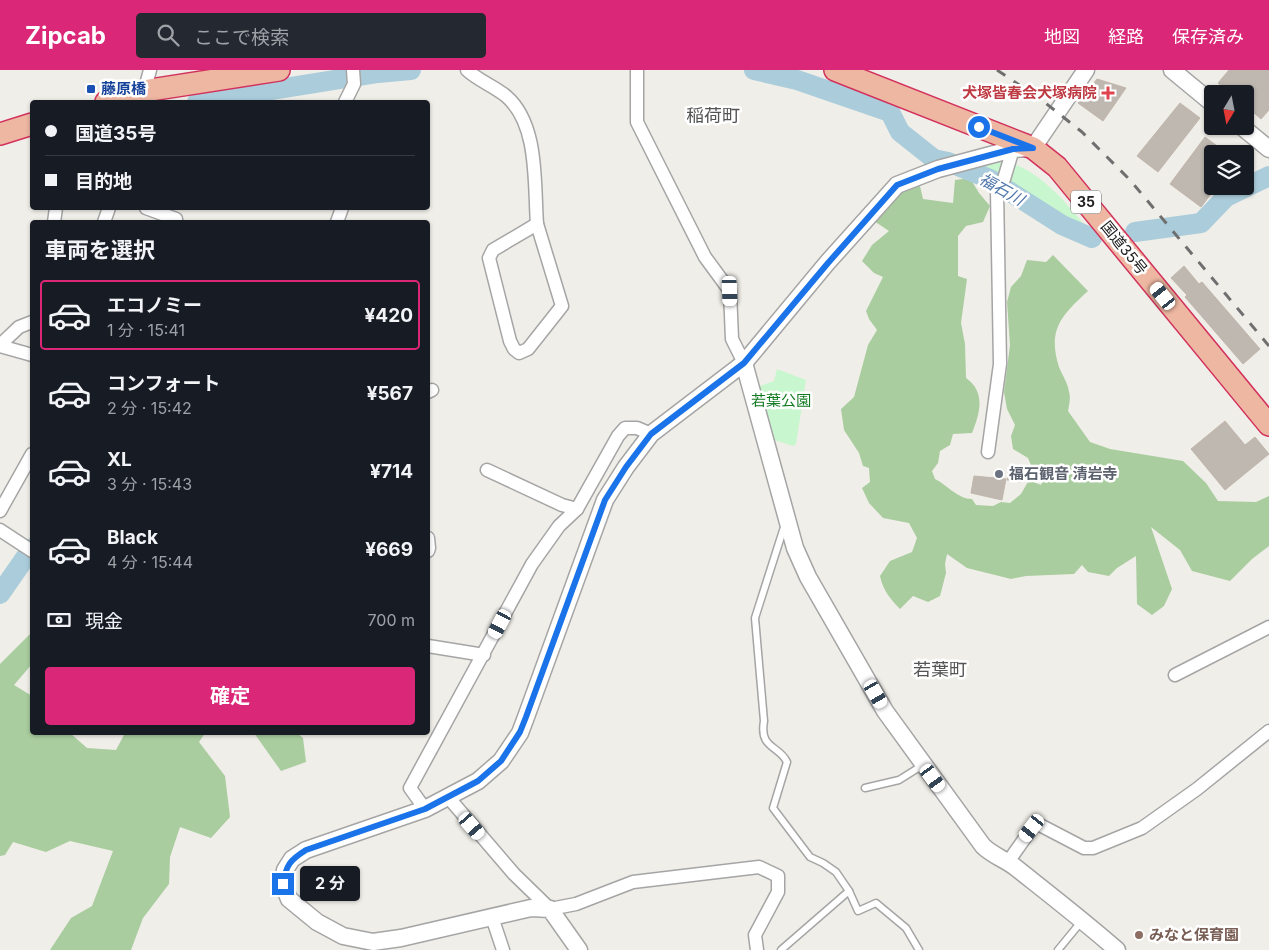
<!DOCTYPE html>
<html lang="ja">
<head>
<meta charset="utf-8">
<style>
  :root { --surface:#171b24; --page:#242831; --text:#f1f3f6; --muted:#9ea1a6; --line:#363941; --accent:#db2777 }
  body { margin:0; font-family:Inter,"Noto Sans JP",sans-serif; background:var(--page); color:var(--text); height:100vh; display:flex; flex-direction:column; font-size:19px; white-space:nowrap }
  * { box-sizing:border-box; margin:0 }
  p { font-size:16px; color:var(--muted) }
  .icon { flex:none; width:28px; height:28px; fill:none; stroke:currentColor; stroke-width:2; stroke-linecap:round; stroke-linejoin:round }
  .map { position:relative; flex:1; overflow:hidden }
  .sheet { position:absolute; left:30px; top:150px; width:400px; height:515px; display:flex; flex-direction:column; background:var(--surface); border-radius:5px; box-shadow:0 1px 4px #0004 }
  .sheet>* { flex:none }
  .top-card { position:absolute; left:30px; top:30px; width:400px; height:110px; border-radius:5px; box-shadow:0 1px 4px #0004; display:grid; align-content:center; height:110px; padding:0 15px; background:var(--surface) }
  .needle { width:32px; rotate:190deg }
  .fabs { position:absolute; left:1204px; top:15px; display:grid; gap:10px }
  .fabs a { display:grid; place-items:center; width:50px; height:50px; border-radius:5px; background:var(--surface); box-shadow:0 1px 4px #0004; font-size:25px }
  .end { position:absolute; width:22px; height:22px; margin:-11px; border:6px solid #1a73e8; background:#fff; box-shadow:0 0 0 2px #fff }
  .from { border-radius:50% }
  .bubble { position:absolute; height:35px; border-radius:5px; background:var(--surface); box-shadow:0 1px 4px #0004; font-size:16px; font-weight:700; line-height:35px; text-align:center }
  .car { position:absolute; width:15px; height:30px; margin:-15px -8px; border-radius:6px; box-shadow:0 0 4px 1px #0007; background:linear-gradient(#fff 24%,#345 0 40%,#fff 0 76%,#345 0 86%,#fff 0) }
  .top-card b { display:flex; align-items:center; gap:18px; height:48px; font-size:19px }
  .top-card b+b { border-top:1px solid var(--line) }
  .top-card i { width:12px; height:12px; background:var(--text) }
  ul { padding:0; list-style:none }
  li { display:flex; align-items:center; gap:15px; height:70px; margin:0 10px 8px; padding:0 5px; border:2px solid transparent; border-radius:5px }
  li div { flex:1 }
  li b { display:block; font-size:19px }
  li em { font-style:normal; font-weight:700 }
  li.active { border-color:var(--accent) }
  li>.icon { width:45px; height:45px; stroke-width:1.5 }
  h2 { padding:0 15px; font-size:22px; line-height:60px }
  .pay { display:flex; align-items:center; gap:12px; height:55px; padding:0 15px; font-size:19px }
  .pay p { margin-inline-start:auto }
  .button { display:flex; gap:10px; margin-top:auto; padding:10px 15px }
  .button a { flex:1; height:58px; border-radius:5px; background:var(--accent); color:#fff; font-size:20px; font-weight:700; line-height:58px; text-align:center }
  header { display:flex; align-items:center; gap:30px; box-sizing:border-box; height:70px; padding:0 25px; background:var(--accent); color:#fff }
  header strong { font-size:24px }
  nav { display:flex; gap:28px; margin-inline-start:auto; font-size:18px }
  .search { width:350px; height:45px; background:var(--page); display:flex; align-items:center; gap:12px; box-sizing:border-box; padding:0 18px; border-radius:5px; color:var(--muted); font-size:19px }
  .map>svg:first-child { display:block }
</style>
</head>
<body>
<header>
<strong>Zipcab</strong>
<div class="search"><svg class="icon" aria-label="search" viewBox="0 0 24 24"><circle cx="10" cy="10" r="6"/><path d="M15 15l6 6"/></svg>ここで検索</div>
<nav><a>地図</a><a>経路</a><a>保存済み</a></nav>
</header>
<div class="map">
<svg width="1269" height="880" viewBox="0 0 1269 880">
  <rect width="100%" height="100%" fill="#f0eee8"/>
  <g fill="#a9cd9f">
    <path d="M970,108L979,123L990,136L983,152L966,156L958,166V206L967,209L961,253L965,274L966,308C986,322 980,343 972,363L953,364L950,375L940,381L938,393L932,401L935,409C947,415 958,429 972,429L976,435L993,436L1001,432L1010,433L1021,424L1029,410L1041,415L1046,401L1033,400L1028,388L1013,379L1011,366L1015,355L1007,339L1004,322L1010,275L1007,232L1011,217L1021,206L1027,190L1046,192L1053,185L1088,221C1062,245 1047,259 1059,297C1062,305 1068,313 1069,322C1071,328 1069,335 1068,341L1090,372L1110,379L1183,391L1206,413L1218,431L1256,432L1269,426V476L1252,489L1230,511L1192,501L1180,480L1151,457L1172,519L1164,536L1152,545L1137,534L1136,486L1117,498L1109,506L1088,502L1082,495L1074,504L1026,506L1011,509L967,498L947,484L945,494L946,503L940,526L928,532L913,526L900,539C890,529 883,520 880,506L890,491L912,482L917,468L909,453L883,448L869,433L862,418L870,412L869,398L863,396L859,383L844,360L841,339L854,327L868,275L877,260L869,249L866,241L883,207L874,203L862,191L872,175L889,161L874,151L899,118L920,116L923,129L953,133L955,110Z"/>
    <path d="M32,562V594L14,615L32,626V662L70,663L87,678L116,680L125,663H205L199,672L225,706L230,747L211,768L180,757L170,787L169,814L143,848L131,880H50L71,848L92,836L113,781L70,771L46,782L13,772L5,785L0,786V594Z"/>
    <path d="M254,663H297L303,668L306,692L281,701Z"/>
  </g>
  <g fill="#c8f7cf">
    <path d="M1004,91C1042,100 1068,136 1092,164L1088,167L979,98L981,95Z"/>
    <path d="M777,299L806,310L796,374L793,376L774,370L754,318L774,311Z"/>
  </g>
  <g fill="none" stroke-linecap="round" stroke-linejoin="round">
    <g stroke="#abcddb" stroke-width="20">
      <path d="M754,0L797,10L890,42L900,62L934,89L948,92L990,109L1062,155L1092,168"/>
      <path d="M197,32L378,3L411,0"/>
      <path d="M1135,162L1201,153L1226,127L1269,106"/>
      <path d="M0,524L32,478"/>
    </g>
  </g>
  <g fill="#beb8b1" stroke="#c1b6ab">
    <path d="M1229,0H1269V40L1261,49L1245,35V24H1231L1218,13Z"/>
    <path d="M1097,9L1126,18L1103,51L1078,33Z"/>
    <path d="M1180,33L1200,48L1158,102L1137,86Z"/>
    <path d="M1205,67L1228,84H1212V116H1217L1201,137L1170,114Z"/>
    <path d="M1184,196L1199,214L1202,212L1260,279L1243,294L1185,227L1187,225L1171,208Z"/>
    <path d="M1225,351L1245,375L1255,367L1269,384L1225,420L1191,379Z"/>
    <path d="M1009,397L1023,399L1021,412L1007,410Z"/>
    <path d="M974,406L1006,409L1002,430L971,423Z"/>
  </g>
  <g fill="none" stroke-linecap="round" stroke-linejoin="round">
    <defs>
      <g id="service">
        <path d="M785,454L755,548L764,651C759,679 779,675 787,692L773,738L810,787L823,793L836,802L849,821L858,841L876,833L906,858L919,880"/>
        <path d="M865,718L899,710L923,695"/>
        <path d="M781,880L849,821"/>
        <path d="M1058,880L1081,852"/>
      </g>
      <g id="minor">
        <path d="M467,0C479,11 494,16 506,26C539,54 534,114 537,154"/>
        <path d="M637,0V52L705,187L730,221L732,269L744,293"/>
        <path d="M143,26L150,0"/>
        <path d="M345,32L354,14L353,0"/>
        <path d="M146,138L176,149"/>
        <path d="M54,152L56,138"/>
        <path d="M104,152L109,138"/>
        <path d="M337,152L342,138"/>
        <path d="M537,154L562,236L528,279L519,283L514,279L510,271L489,188L493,180Z"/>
        <path d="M0,275L19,257L32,252"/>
        <path d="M0,276L32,285"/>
        <path d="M428,322L432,320"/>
        <path d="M988,382L1000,294L997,120L1004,109L1013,79"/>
        <path d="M487,400L562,435L577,439"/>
        <path d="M0,441L32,384"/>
        <path d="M0,460L32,481"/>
        <path d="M428,468L429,478L428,481"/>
        <path d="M428,576L484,585"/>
        <path d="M1175,605L1269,557"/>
        <path d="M448,727L514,804L550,839L576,834L633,812L759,797L778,806V822L755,865L757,880"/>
        <path d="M425,739L410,718L532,494L559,456L577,439L618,366L625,358H637L651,364"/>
        <path d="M1008,792L1032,758L1038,754L1084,778H1093L1142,758L1197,719L1269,661"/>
        <path d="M492,847L503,880"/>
      </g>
      <g id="tertiary">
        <path d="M1172,0L1212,33"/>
        <path d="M1241,56L1269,79"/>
        <path d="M744,293L795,478L808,507L885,641L983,776C992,785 1004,789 1015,797C1049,824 1084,851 1117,880"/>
        <path d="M579,880L550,839L531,838L401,868L373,872L343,866L317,852L289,829L283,814L285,800L292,789L306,780L425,739L478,711L501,691L520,663L526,647L605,430L626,397L651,364L744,293L827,193L897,115L938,99L1013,79L1033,78L1086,0"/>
      </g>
      <g id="trunk">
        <path d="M835,0L1033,78L1057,97L1269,355"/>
        <path d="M106,32L144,21L279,0"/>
        <path d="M0,64L32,54"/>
      </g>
    </defs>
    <use href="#service" stroke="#a5a5a5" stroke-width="9"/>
    <use href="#minor" stroke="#a5a5a5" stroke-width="15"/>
    <use href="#tertiary" stroke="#a5a5a5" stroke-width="19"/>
    <use href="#trunk" stroke="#d2315d" stroke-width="24"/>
    <use href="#service" stroke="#fff" stroke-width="6"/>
    <use href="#minor" stroke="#fff" stroke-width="12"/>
    <use href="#tertiary" stroke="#fff" stroke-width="16"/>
    <use href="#trunk" stroke="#edb7a2" stroke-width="21"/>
    <path stroke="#6f6f6f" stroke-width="3" stroke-dasharray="10 10" stroke-linecap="butt" d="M997,0L1043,31L1082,62L1130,110L1269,276"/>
  </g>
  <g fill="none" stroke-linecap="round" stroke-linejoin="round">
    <path stroke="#1a73e8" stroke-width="6" d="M283,814C286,795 290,790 306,780L425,739L478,711L501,691L520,662L526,647L605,430L626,397L651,364L744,293L828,193L897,115L938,99L1013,79L1033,78L979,57"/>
  </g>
  <rect fill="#1a4fb4" stroke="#fff" stroke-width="2" x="86" y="14" width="10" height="10" rx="2.5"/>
  <path fill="#e0444e" stroke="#fff" stroke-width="2" d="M1105.5 15.5h5v5h5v5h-5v5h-5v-5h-5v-5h5z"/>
  <circle fill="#6b7280" stroke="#fff" stroke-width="2" cx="999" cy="404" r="5"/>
  <circle fill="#8d6e63" stroke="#fff" stroke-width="2" cx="1139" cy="865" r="5"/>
  <g text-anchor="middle" stroke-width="5" stroke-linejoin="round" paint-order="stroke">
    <rect fill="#fff" stroke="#646464" stroke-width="1" x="1071" y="120.5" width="30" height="23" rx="4"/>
    <g font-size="14" font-weight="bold" fill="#212121">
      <text x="1086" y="137">35</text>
    </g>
    <g font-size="15" font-weight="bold" fill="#164399" stroke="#fff" text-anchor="start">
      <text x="101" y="24">藤原橋</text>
    </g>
    <g font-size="15" font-weight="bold" fill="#be3a42" stroke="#fff" text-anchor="end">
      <text x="1097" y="28">犬塚皆春会犬塚病院</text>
    </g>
    <g font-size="15" fill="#212121" stroke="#fff">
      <text transform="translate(1124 178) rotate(51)" y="5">国道35号</text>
    </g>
    <g font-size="15" fill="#127b22" stroke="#fff">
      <text x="781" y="336">若葉公園</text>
    </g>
    <g font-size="15" font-weight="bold" fill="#5b616d" stroke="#fff" text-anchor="start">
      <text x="1009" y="409">福石観音 清岩寺</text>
    </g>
    <g font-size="15" font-weight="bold" fill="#785e54" stroke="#fff" text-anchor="start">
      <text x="1149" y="870">みなと保育園</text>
    </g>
    <g font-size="16" font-style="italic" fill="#5178ac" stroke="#fff">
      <text transform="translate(1002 119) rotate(29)" y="6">福石川</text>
    </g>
    <g font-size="18" fill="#545454" stroke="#fff">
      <text x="713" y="52">稲荷町</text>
      <text x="940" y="606">若葉町</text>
    </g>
  </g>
</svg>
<div class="fabs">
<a><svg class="needle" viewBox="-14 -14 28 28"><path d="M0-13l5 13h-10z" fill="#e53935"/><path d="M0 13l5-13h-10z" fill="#9ea1a6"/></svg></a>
<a><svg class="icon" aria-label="layers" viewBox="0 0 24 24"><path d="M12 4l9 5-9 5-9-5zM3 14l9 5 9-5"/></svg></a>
</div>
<i class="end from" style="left:979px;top:57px"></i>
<i class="end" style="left:283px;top:814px"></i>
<div class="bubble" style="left:300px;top:796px;width:60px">2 分</div>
<i class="car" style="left:730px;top:221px;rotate:178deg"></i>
<i class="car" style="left:1163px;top:226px;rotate:321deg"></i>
<i class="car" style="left:500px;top:554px;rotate:208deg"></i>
<i class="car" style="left:876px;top:624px;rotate:150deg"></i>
<i class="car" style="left:933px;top:708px;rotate:144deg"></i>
<i class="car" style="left:472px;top:756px;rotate:139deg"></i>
<i class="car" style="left:1032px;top:758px;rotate:218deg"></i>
<div class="top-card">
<b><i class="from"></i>国道35号</b>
<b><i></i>目的地</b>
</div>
<section class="sheet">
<h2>車両を選択</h2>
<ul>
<li class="active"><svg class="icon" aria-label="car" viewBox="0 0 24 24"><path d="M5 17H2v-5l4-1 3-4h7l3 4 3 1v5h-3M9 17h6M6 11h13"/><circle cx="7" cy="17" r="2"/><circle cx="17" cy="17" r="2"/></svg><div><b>エコノミー</b><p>1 分 · 15:41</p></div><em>¥420</em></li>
<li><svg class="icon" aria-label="car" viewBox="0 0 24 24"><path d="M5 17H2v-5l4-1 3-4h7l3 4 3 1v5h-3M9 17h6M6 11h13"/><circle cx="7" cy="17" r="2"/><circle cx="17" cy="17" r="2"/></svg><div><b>コンフォート</b><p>2 分 · 15:42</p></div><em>¥567</em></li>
<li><svg class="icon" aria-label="car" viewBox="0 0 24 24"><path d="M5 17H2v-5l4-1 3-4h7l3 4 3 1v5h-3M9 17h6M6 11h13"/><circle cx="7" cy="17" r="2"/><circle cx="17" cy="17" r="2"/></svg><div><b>XL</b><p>3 分 · 15:43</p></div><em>¥714</em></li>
<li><svg class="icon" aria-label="car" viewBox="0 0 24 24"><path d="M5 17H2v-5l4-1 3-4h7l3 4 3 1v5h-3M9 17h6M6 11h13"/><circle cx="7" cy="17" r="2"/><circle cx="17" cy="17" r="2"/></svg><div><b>Black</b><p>4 分 · 15:44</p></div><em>¥669</em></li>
</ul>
<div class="pay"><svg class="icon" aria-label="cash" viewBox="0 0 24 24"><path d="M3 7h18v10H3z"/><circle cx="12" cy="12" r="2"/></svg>現金<p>700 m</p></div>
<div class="button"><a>確定</a></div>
</section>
</div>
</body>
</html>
